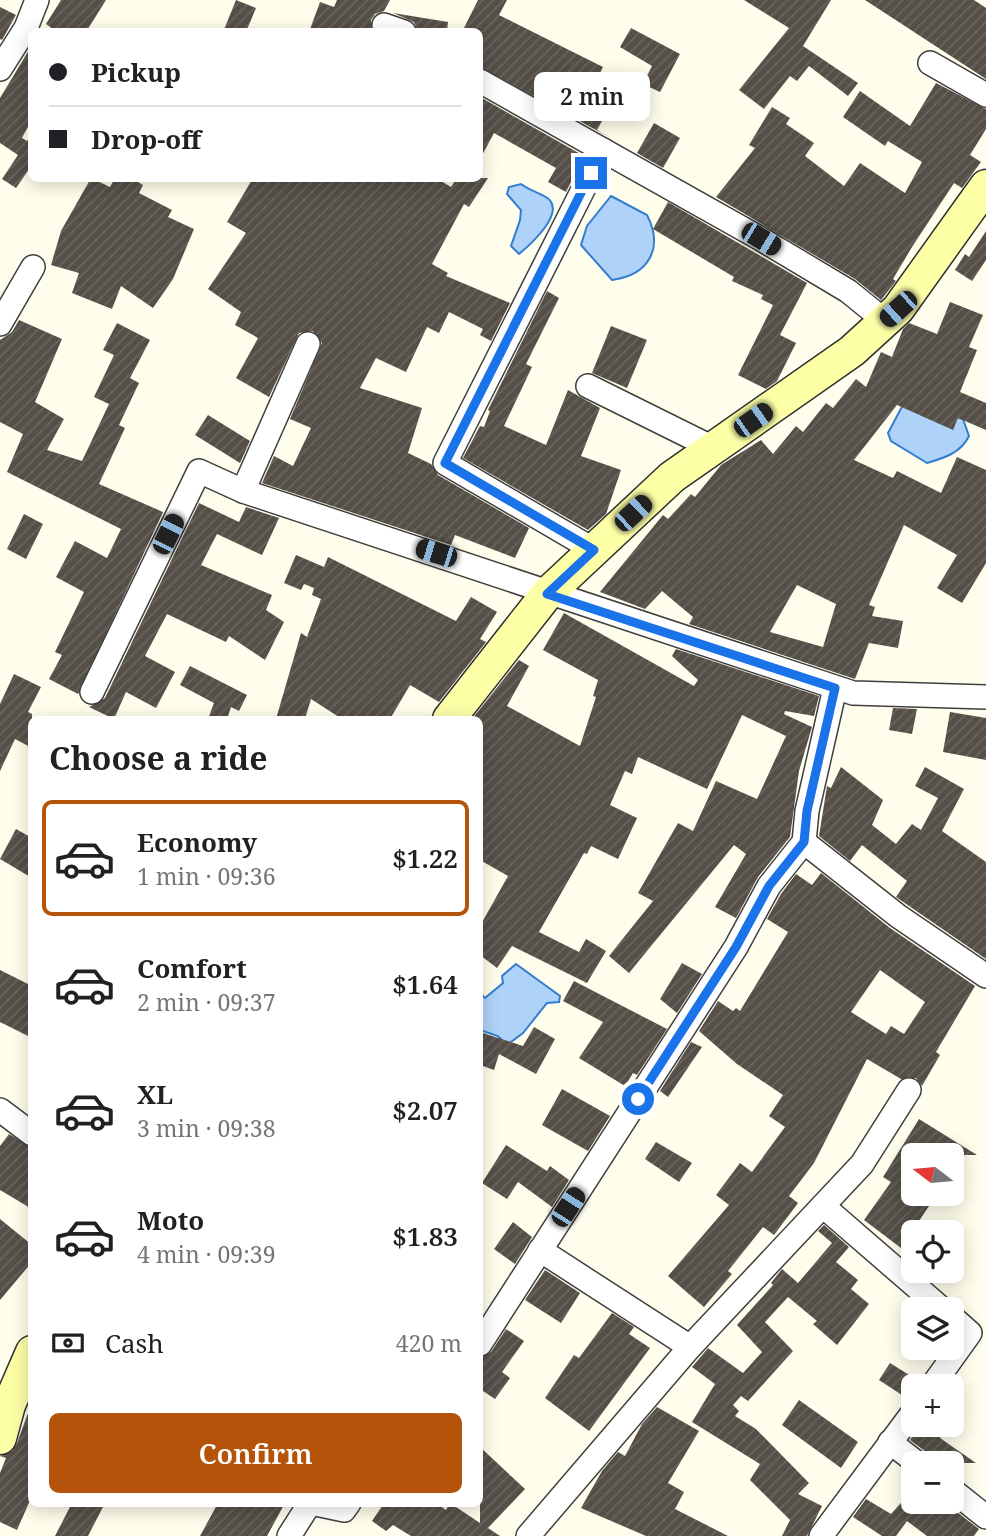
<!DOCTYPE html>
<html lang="en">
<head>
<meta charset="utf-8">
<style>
  :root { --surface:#fff; --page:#f6f6f6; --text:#202124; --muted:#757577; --line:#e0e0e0; --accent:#b45309 }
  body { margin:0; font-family:"Noto Serif",serif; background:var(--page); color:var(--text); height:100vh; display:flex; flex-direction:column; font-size:26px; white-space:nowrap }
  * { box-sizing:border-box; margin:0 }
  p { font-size:23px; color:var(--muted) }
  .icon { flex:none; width:38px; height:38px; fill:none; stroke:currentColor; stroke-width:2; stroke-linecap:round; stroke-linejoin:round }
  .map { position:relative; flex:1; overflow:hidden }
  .drawer { position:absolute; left:28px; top:716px; width:455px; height:791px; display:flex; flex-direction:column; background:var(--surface); border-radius:10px; box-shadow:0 4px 18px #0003 }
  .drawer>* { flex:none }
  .guide { position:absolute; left:28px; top:28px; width:455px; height:154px; border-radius:10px; box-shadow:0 4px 18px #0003; display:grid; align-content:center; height:154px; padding:0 21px; background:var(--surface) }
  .needle { width:46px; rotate:286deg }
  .controls { position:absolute; left:901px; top:1143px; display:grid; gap:14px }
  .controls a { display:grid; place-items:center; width:63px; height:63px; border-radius:10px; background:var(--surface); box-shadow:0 4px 18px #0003; font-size:35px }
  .end { position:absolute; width:32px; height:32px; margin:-16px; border:9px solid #1a73e8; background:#fff; box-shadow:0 0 0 4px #fff }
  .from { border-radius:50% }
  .bubble { position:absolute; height:49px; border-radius:10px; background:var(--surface); box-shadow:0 4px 18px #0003; font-size:23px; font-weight:600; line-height:49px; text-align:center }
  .car { position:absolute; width:21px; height:42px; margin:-21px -10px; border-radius:9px; box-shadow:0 0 5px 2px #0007; background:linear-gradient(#222 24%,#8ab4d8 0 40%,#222 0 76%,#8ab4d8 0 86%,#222 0) }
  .guide b { display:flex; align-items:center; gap:24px; height:66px; font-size:26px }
  .guide b+b { border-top:2px solid var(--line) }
  .guide i { width:18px; height:18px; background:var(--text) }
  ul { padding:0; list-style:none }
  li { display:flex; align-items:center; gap:21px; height:116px; margin:0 14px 10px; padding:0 7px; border:4px solid transparent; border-radius:10px }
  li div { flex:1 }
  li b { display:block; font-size:26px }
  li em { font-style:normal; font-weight:600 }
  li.active { border-color:var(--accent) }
  li>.icon { width:63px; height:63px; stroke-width:1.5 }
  h2 { padding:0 21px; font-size:32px; line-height:84px }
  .pay { display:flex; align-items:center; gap:18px; height:77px; padding:0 21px; font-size:26px }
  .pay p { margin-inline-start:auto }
  .button { display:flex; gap:14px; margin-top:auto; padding:14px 21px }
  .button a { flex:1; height:80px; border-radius:10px; background:var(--accent); color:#fff; font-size:28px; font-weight:600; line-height:80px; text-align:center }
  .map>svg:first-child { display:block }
</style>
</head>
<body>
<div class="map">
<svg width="986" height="1536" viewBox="0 0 986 1536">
  <defs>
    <pattern id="building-hatch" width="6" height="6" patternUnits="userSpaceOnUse" patternTransform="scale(1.75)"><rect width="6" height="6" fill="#554f48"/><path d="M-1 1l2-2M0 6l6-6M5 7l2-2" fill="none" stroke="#68645e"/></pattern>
  </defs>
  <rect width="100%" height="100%" fill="#fffeec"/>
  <g fill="#afd3f8" stroke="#337dd1" stroke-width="2">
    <path d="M521,184C529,190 537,192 546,197C568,211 531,244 519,254L511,246L520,220L521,210L507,194L509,187Z"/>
    <path d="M611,196L647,215C664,248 649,275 612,280L581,245L587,226Z"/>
    <path d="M905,401L963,419L969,436C961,453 944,458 927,463L891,441L888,433Z"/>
    <path d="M516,964L560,996L559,1002L547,1003L523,1033L507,1045L498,1036L480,1030V993L485,998L503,983L502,976Z"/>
  </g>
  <g fill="url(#building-hatch)" fill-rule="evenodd">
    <path d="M61,0H106L86,32H57L46,24Z"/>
    <path d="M236,0L256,8L246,32H223Z"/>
    <path d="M337,0H390L384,11L375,14L371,20L372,32H309L320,2L334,7Z"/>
    <path d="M478,0H507L499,15L603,67L586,103L606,114L597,130L609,137L480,67V32H462Z"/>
    <path d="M744,0H831L803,46L858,83L848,96L809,66L797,81L790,76L764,109L739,90L789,28Z"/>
    <path d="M865,0H974L986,8V79Z"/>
    <path d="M0,7L16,15L2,40L0,39Z"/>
    <path d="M393,13L448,22L447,32H418L414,22Z"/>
    <path d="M631,28L680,54L660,92L643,84L652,66L620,47Z"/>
    <path d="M32,45V119L22,138L27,141L32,134V165L16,188L2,179L18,155L0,143V98Z"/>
    <path d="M936,83L986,109V129L970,155L981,162L962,188L954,183L912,247L893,279L896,281L881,300L855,279L716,197L755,148L749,145L772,107L790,118L786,124L814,143L805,156L844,186L860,163L905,193L922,162L888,141L885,146L843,117L860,91L910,126Z"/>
    <path d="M480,97L584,156L566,192L548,182L556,168L494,133L480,159Z"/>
    <path d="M654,123L680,138L663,168L637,153Z"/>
    <path d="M91,178L110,187L115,178H131L143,185L139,193L172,210L168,217L194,229L173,279L153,308L121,286L112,309L72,293L79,273L51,265L61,231Z"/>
    <path d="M253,178H436L451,187L457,178H488L469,207L464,204L432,264L448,273L446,276L510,303L491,341L480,335L483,329L449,312L439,333L427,327L406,372L376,358L360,388L422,408L408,453L431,464L438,475L529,528L515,558L455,535L451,545L262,483L274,456L293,466L311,428L290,419L322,343L313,331L299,333L269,397L236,378L258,338L235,325L241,312L208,289L246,233L227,222Z"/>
    <path d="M668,202L807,283L780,335L796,343L777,381L766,389L738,375L773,305L761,299L763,295L732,281L734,277L653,229Z"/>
    <path d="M986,231V260L972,281L955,270L965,254L969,257Z"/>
    <path d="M547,291L559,298L526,364L532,367L504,426L546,445L568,390L600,408L581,456L621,470L606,514L588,530L463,458L480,426L484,427L490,411L488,410Z"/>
    <path d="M950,302L983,315L969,347L977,350L960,392L986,403V430L958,418L953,430L897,405L854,460L893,478L897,471L941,493L957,457L986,470V563L962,603L937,588L957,555L904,525L869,605L875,607L872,616L903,621L898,648L869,643L855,679L689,624L693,617L662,591L645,609L600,592L663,515L668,519L691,494L695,497L721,465L761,440L773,454L796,426L803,432L826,403L833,408L856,379L866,387L881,352L892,357L903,329L909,323L937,334ZM797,585L836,604L823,647L770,632Z"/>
    <path d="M19,320L62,339L35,402L64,419L47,450L82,461L109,404L94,397L114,355L103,350L117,323L150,340L130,378L139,383L119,425L125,428L99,484L163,512L78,694L49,679L62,655L55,652L84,592L56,577L75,541L107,558L121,529L7,472L23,434L0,422V340L12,332Z"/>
    <path d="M611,326L647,340L627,388L592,373Z"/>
    <path d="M208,415L250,441L240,463L195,435Z"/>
    <path d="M199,503L239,522L246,507L279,518L262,555L217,534L201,565L272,595L266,610L284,622L265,660L229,636L226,642L167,614L145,656L175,672L156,708L126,692L114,719L89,707L105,698Z"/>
    <path d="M24,514L43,524L26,559L7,549Z"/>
    <path d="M296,555L324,567L328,557L456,621L471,597L497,612L480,639L486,642L439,702L410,685L390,719H342L311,699L305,719H276L301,633L307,637L321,599L312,595L314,588L304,584L301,590L284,583Z"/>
    <path d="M564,613L694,686L698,680L672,656L676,649L819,696L814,716L785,711L784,714L812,727L799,771L790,837L758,877L736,918L715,907L746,854L734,845L629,973L609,956L653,901L638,893L678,823L693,831L716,781L757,799L786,736L742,715L707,789L638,757L632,774L625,771L610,805L637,818L618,859L591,846L587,854L584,853L539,932L579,952L586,939L606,951L587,983L512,946L497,968L480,955V926L508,876L480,860V719H472L519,660L529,666L507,706L580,746L596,697L593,696L598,680L543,650Z"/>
    <path d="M190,666L247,695L239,711L231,707L227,719H208L214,703L180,685Z"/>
    <path d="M14,674L41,687L28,712L32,714V748L15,739L0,771V704Z"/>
    <path d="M893,708L917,709L912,734L889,730Z"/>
    <path d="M950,712L986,718V760L943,752Z"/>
    <path d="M841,767L883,800L872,825L896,844L912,824L921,830L938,798L915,786L925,767L964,789L942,831L986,862V959L896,897L907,881L862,845L850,861L819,836L827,786L831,788Z"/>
    <path d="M16,829L32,838V878L0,859Z"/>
    <path d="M821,873L890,928L975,986L936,1052L940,1055L922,1086L916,1078L901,1079L867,1059L814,1163L789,1196L798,1203L774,1235L763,1227L728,1271L732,1274L704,1307L668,1276L729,1205L716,1195L740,1163L752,1172L785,1127L769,1116L783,1095L737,1064L699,1031L718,1001L733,1011L736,1008L740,1011L788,932L767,919L781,894L796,874L812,885ZM880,970L925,1002L904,1034L891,1026L886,1034L851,1012Z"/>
    <path d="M682,963L702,974L677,1013L660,999Z"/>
    <path d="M0,970L32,986V1038L0,1022Z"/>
    <path d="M574,981L667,1029L637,1075L633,1073L625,1086L579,1058L603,1022L563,1001Z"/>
    <path d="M534,1027L555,1039L536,1074L499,1054L494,1070L480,1065V1032L523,1046Z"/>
    <path d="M691,1042L702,1047L668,1097L660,1091Z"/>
    <path d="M562,1089L610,1116L588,1151L542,1125Z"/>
    <path d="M919,1119L977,1155H914V1194H937L901,1248L864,1220L891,1182L883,1177Z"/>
    <path d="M9,1134L32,1148V1209L0,1190V1146Z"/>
    <path d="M656,1142L692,1163L679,1182L645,1159Z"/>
    <path d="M506,1145L547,1171L550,1166L569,1180L552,1207L518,1182L507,1199L482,1183Z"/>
    <path d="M0,1219L32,1245V1262L0,1300Z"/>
    <path d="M513,1222L532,1237L515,1264L494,1249Z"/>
    <path d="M824,1225L849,1247L836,1262L858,1280L851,1289L869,1304L837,1345L813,1324L817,1321L788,1297L765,1322L793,1351L748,1401L741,1396L733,1405L739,1411L735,1416L756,1429L809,1483L798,1494L822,1506L807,1536H782L790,1520L750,1480L760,1464L692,1422L715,1384L692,1367L708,1348L743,1373L762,1352L737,1325L773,1285L771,1283L782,1269L798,1283L832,1243L818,1231Z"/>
    <path d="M545,1270L580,1293L561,1323L525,1300Z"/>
    <path d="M612,1313L634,1327L629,1334L650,1348L589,1431L545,1398L574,1355L579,1358Z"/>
    <path d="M506,1329L524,1341L502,1372L510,1378L495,1399L480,1389V1358L491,1352Z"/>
    <path d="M890,1363L914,1378V1397L908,1399L879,1380Z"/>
    <path d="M799,1400L858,1442L841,1468L782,1425Z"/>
    <path d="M32,1402V1496L17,1530L0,1522V1473L6,1458L0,1456L12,1451L17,1443Z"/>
    <path d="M657,1407L699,1431L668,1483L684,1492L675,1509L728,1536H646L581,1508L602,1471L618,1452L625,1456L642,1424Z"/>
    <path d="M921,1424H951L940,1438L976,1463H931L926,1452L910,1440Z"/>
    <path d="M480,1447L525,1489L488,1528L500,1536H411L393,1525L386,1531L372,1521L384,1503H436L446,1510L450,1503L480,1523Z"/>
    <path d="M914,1488V1502H944L979,1529L974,1536H927L907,1521L896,1536H882L853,1517L866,1499L891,1514Z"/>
    <path d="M72,1503H105L88,1536H55Z"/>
    <path d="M218,1503H285L267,1536H200Z"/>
  </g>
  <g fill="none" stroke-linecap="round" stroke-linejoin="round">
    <defs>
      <g id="street">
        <path d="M384,25L404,32"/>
        <path d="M930,63L986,95"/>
        <path d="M0,69L26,28L37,0"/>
        <path d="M480,81L761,239L848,291L885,321"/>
        <path d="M0,324L33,267"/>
        <path d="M588,386L713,448"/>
        <path d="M243,491L308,344"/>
        <path d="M594,550L445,463L603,150"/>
        <path d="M92,692L199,471L243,491L853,693L986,697"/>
        <path d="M804,842L898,916L986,976"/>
        <path d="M0,1110L32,1134"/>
        <path d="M823,1206L942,1309"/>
        <path d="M540,1250L690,1347"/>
        <path d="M480,1344L736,947L769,886L804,842L807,811L835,688"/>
        <path d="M932,1386L970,1333L952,1317"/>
        <path d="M890,1442L917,1463"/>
        <path d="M952,1490L986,1517"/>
        <path d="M311,1503L344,1510L349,1503"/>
        <path d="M289,1536L310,1503"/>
        <path d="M528,1536L690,1347L862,1164L909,1090"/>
        <path d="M821,1536L914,1411"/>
      </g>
      <g id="secondary">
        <path d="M449,719L547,594L672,477L852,351L898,309L986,186"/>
        <path d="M0,1438L9,1405L32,1352"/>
      </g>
    </defs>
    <use href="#street" stroke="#3f3f3f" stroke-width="26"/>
    <use href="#secondary" stroke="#2e2e2e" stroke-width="35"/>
    <use href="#street" stroke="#fff" stroke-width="23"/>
    <use href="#secondary" stroke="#fdffa7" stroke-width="32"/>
  </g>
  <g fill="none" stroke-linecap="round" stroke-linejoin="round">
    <path stroke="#1a73e8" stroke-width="9" d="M591,173L445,463L594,550L547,594L835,688L807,811L804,842L769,886L736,947L638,1099"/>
  </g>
</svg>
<div class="controls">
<a><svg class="needle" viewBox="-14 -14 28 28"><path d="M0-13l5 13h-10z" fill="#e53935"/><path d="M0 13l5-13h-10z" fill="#757577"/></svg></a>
<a><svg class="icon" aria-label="locate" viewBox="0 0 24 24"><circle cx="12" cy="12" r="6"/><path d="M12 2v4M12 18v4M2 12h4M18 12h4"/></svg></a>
<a><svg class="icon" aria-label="layers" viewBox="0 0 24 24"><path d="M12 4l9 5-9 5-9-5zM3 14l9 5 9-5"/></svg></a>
<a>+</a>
<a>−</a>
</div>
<i class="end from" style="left:638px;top:1099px"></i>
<i class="end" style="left:591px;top:173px"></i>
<div class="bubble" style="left:534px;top:72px;width:116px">2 min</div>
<i class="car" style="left:761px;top:239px;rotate:121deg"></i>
<i class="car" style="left:898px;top:309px;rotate:228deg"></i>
<i class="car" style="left:753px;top:420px;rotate:55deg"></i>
<i class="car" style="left:633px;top:513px;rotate:47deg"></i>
<i class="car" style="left:168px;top:534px;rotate:26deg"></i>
<i class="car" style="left:436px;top:553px;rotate:287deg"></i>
<i class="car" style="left:568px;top:1207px;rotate:33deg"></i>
<div class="guide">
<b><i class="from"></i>Pickup</b>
<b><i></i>Drop-off</b>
</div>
<section class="drawer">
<h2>Choose a ride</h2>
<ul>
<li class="active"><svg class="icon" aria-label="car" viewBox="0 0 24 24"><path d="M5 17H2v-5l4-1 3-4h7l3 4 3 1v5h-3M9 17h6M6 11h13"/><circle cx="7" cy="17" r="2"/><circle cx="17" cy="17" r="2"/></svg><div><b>Economy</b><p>1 min · 09:36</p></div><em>$1.22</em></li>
<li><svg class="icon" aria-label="car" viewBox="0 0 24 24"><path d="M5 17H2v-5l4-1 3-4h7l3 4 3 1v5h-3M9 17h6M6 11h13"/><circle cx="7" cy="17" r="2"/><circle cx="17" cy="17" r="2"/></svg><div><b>Comfort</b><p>2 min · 09:37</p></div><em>$1.64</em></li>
<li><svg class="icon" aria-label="car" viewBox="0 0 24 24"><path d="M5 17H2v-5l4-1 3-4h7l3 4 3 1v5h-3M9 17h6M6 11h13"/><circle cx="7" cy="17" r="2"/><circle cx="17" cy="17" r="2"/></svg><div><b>XL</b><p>3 min · 09:38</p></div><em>$2.07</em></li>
<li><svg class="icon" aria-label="car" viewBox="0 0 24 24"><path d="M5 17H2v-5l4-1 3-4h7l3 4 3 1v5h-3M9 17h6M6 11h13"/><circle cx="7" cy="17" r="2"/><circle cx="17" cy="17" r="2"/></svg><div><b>Moto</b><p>4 min · 09:39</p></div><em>$1.83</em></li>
</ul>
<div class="pay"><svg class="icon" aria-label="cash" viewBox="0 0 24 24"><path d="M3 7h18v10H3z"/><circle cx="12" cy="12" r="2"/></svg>Cash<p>420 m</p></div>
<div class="button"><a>Confirm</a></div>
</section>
</div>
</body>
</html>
